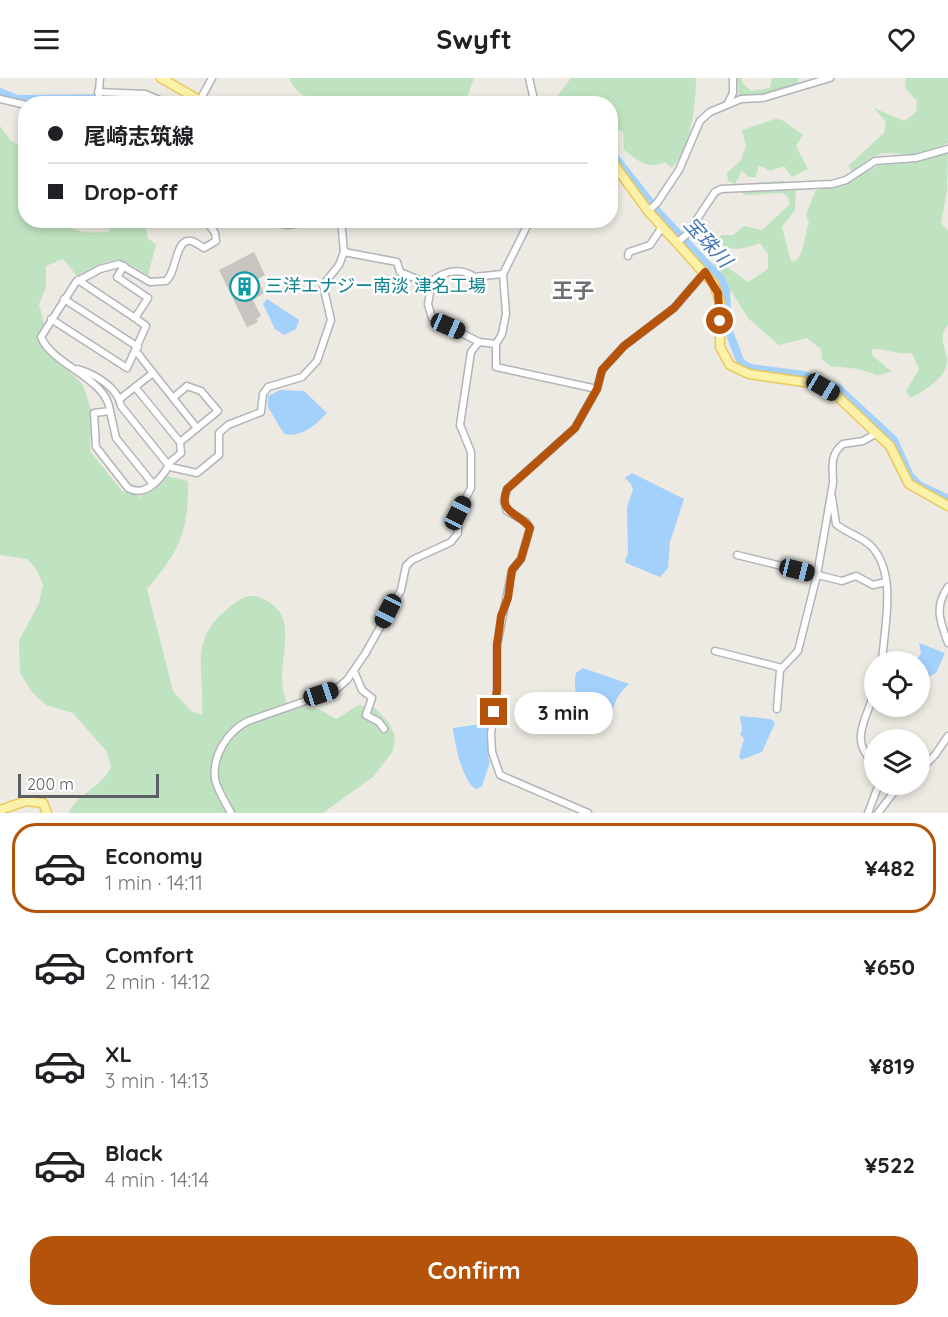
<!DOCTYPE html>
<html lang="en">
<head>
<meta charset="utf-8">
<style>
  :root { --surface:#fff; --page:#f6f6f6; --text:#202124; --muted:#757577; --line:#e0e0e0; --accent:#b45309 }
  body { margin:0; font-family:Quicksand,"Noto Sans JP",sans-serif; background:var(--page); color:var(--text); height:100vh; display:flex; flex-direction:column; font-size:22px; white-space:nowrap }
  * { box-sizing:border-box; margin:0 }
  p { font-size:20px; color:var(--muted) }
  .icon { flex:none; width:33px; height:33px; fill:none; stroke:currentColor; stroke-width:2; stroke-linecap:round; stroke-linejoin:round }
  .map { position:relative; height:735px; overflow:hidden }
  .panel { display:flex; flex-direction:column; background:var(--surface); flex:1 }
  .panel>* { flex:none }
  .hud { position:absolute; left:18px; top:18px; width:600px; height:132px; border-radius:24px; box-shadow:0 3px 9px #0003; display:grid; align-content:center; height:132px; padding:0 30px; background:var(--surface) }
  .fabs { position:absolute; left:864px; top:573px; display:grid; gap:12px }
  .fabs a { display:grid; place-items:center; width:66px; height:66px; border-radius:50%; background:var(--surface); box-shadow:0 3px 9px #0003; font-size:30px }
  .scale { position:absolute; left:18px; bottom:15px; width:141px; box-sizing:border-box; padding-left:6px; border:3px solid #5a5d62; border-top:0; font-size:16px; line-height:21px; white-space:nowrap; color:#5a5d62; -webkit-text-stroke:4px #fff; paint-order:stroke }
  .end { position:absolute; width:27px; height:27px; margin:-14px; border:8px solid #b45309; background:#fff; box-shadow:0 0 0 3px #fff }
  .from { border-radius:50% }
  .bubble { position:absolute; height:42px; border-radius:21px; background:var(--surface); box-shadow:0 3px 9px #0003; font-size:20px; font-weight:700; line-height:42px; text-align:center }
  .car { position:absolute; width:18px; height:36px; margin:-18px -9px; border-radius:8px; box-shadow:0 0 4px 2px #0007; background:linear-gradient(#222 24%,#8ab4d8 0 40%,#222 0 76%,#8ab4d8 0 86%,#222 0) }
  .hud b { display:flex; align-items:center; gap:21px; height:57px; font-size:22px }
  .hud b+b { border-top:2px solid var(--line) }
  .hud i { width:15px; height:15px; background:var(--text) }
  ul { padding:10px 0 0; list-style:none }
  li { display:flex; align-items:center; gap:18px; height:90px; margin:0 12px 9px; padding:0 18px; border:3px solid transparent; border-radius:24px }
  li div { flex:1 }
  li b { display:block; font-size:22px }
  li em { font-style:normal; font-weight:700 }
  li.on { border-color:var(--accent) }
  li>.icon { width:54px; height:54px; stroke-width:1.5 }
  .cta { display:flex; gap:12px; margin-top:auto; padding:12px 30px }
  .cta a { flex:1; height:69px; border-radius:24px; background:var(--accent); color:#fff; font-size:24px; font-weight:700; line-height:69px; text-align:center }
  header { display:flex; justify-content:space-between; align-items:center; height:78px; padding:0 30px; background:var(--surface); font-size:27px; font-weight:700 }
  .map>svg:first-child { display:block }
</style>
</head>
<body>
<header><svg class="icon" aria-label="menu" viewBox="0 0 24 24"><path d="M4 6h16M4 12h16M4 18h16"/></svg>Swyft<svg class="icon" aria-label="heart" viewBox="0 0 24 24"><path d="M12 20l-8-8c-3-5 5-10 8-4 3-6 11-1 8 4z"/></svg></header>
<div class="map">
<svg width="948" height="735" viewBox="0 0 948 735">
  <rect width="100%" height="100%" fill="#eceae2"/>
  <g fill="#bfe3c0">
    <path d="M289,0H474L467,19C447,30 395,27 371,25C364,25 356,21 348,20L335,25C313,15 302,27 289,0Z"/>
    <path d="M571,0H696C696,27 691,69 672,90L665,84C647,92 639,83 624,72L623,54L611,49L610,26C590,26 571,26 551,25L546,17L556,20Z"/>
    <path d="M737,0H742L743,6L751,13L770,10L772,0H799L796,9L764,18H739Z"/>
    <path d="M906,0H948V65L926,77L883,75L872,79L852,93L848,88L884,55L886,44L874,30L904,43L916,34L917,23L905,10Z"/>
    <path d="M775,41L782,42L803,57L796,68L808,91L792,99L784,88L770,93L761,88L758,89L756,99H749L742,93L735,106L728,103L727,95L741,82L746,68L742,52Z"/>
    <path d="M0,48L11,63L25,70L26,142L62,143C75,156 92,156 110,153L108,143H144L148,160L156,167L148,197C112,175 113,181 77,198L63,181L46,188V210L39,226L44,246L39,254V264L83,307L91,332L90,373L122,413L140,419L167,398L188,403C189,453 179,474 147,511L173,613L191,633L202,637C205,593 188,563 227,531C234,526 241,519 250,518C260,517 276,527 281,536C290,555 282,580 282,600C282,609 285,619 287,627L319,631L336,641L359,627L375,630L389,645L395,658L393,673L374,698L323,735H69C78,714 102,710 111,689L107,674L73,635L46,627L32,614L20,595L19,563L39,525L43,507L37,492L27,481L0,477Z"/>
    <path d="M948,73L947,113L941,145L948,153V247C937,258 946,269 947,282C948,299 925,312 913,319H910L906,313L919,291L912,275C896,277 886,270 872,271V277L892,294L877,297L859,291L830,288L822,281L821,271L807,260L779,267L749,241L713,186L720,184L748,204L768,191V176L760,165C741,172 732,174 714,163L722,157H733L744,148L762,152L790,126L788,119L782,115L744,117L742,114L761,104L784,103L796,114L795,132L782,149L791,183H795C806,174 803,159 809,146L806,136L816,112L847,105L883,85L924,82Z"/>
  </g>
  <g fill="#a3d1fb">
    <path d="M267,221L299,242L296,251L284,257L275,251L263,226Z"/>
    <path d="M280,312L304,313L327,335C316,347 301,360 284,356L268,329V318Z"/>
    <path d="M632,395L684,421L670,464L668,490L660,499L626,485L625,482L628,476L627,429L633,412L631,406L625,400Z"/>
    <path d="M919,565L945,575L936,595L927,600L920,596V584L915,583L921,576Z"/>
    <path d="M583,590L629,606C617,617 613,625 612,642L604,649C598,646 591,646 586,641C577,634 573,606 576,595Z"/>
    <path d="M740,638L771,641L775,645L762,674L741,682L739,679L744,661L740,656L742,652Z"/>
    <path d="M488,645L491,677L488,679L490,684L482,708L476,711C463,705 454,664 453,650Z"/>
  </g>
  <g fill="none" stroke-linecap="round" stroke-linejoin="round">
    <g stroke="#a3d1fb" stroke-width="8">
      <path d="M0,14L17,21L133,20L156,26"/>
      <path d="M610,73L659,135L721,201L726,212L728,251L741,285L751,290L804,297L838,310L894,362L910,398L919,407L948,421"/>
    </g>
  </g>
  <path fill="#c8c4bf" d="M254,174L265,197L258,201L264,215L253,222L261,238L256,241L258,244L247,249L219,192Z"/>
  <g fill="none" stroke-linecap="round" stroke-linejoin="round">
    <defs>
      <g id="minor">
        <path d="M529,0L535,26"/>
        <path d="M98,14L145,16L169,26"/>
        <path d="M0,21L26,27"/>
        <path d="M200,22L212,0"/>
        <path d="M728,25L733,15V0"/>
        <path d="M83,26H134"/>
        <path d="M98,26L100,0"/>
        <path d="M309,26L330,25"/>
        <path d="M648,133L657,125L679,92L700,43L710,34L741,21L763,20L830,0"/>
        <path d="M259,142L288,147L319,142"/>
        <path d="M530,142L503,196L506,236L502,256L496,266V289L597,311"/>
        <path d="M677,165L687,156L715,114L721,111L832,106L846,102L875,83L916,80L948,71"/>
        <path d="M344,174L397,184L400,194L431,207"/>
        <path d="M628,178L629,174L650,167L662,149"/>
        <path d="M78,202L135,240"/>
        <path d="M64,221L138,269"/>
        <path d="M51,241L127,290L146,248L135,240L148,220L117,199L124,188"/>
        <path d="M496,266L479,264L432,240L428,226L432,203C445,193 461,189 474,199L503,196"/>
        <path d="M136,273L153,295"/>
        <path d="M78,291C97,297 118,310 121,328L170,389L197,395L219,377V355L228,347L261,334L263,316L268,309L302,299L317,283L331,242L323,207L339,187L344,174L341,142"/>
        <path d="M135,309L180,364"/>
        <path d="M121,320L153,295L173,320L187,308L201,313L218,333L180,364L181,375L168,386"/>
        <path d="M173,320L197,350"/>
        <path d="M110,333L116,360L153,406"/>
        <path d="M169,387C161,401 145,420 128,410L96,369L94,335L110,333C107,300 53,288 41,259L76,204L100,191L119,186L150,204L166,203C177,194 175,160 191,163C196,164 200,168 204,170L216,163L215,155L206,142"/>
        <path d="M832,419L836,446C846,455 863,459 871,468C898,496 884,549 882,584"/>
        <path d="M737,477L842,503L856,498L873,507L886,504"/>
        <path d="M948,509C934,528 940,544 948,565"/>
        <path d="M715,573L782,590"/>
        <path d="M354,593L362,612L372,620L366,637L379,644L384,651"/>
        <path d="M874,614C867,642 848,662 874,685"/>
        <path d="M777,631L780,592L798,573L817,497L833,405C833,390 829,377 843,366L863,363L877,355"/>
        <path d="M920,692L935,677L948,658"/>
        <path d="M231,735C226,725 217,712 215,701C212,677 228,653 248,643L334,613L347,602L365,576L401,512L406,488L412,482L451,464L458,455V435L471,410V374L460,347L471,274L479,264"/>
        <path d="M588,735L500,697L492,674L491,656L497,611V567L512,492L521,481L530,450L526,444L507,433L504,424L507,411L575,350L597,311L602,292L624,268L674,230L705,194"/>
        <path d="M868,735L879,706"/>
        <path d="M878,735L900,706"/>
      </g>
      <g id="major">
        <path d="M161,0L206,26"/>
        <path d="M610,81L648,133L714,206L720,224V269L730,287L749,296L811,305L835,316L890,368L909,406L948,428"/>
        <path d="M0,732L26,723L43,725L47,735"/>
      </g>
    </defs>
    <use href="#minor" stroke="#b2b4b9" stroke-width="9"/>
    <use href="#major" stroke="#ebc85d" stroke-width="11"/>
    <use href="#minor" stroke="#fff" stroke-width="6"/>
    <use href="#major" stroke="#fbf1a8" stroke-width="8"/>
  </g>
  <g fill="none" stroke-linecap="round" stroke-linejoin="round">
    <path stroke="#b45309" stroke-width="8" d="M494,634L497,612V567L501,538L508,520L512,492L521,481L530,450C520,435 497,435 507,411L575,350L597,311L602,292L624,268L674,230L705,194L718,215L720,243"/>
  </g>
  <defs>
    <symbol id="building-ring" viewBox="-11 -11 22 22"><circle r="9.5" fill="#fff" stroke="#0f9aa8" stroke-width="1.5"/><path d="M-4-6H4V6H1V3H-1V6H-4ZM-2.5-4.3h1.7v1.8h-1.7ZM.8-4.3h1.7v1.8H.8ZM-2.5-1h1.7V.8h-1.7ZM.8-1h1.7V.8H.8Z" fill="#0f9aa8"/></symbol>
  </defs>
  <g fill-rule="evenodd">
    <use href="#building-ring" x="228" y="192" width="33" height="33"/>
  </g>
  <g text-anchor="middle" stroke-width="5" stroke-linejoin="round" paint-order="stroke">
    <g font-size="18" fill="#0d838f" stroke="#fff" text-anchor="start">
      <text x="265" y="214">三洋エナジー南淡 津名工場</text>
    </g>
    <g font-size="20" font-style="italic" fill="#4477b4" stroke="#fff">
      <text transform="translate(708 164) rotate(48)" y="7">宝珠川</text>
    </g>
    <g font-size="21" font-weight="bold" fill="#6b6f74" stroke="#fff">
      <text x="573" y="220">王子</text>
    </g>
  </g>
</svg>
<div class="fabs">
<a><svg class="icon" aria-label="locate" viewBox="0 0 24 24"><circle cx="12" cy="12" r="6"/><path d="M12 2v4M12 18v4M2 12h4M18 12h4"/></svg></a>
<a><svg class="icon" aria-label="layers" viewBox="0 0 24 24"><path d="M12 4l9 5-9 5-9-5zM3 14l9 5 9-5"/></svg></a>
</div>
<div class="scale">200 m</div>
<i class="end from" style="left:720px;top:243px"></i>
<i class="end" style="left:494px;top:634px"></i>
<div class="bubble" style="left:514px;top:614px;width:99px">3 min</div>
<i class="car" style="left:448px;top:248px;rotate:114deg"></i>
<i class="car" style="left:823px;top:309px;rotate:121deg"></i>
<i class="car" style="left:458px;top:435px;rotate:26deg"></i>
<i class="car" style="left:797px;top:492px;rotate:104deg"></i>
<i class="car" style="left:388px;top:533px;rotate:207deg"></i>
<i class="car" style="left:321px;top:616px;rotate:72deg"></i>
<div class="hud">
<b><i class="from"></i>尾崎志筑線</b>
<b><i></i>Drop-off</b>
</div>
</div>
<section class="panel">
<ul>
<li class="on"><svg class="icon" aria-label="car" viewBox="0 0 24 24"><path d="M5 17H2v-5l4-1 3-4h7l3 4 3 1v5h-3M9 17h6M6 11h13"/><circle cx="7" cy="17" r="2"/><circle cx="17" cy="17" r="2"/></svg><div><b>Economy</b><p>1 min · 14:11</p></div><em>¥482</em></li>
<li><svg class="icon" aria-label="car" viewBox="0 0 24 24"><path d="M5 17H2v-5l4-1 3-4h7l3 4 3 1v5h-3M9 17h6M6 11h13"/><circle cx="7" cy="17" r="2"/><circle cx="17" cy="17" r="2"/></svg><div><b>Comfort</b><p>2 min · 14:12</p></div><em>¥650</em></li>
<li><svg class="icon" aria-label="car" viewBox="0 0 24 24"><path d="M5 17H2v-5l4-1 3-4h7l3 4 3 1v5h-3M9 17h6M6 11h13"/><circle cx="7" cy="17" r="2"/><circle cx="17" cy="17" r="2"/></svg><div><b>XL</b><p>3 min · 14:13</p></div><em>¥819</em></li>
<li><svg class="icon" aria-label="car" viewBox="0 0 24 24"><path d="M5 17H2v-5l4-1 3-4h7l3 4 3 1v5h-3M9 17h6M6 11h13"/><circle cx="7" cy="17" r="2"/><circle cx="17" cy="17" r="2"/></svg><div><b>Black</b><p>4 min · 14:14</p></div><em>¥522</em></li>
</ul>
<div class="cta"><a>Confirm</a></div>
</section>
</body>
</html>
